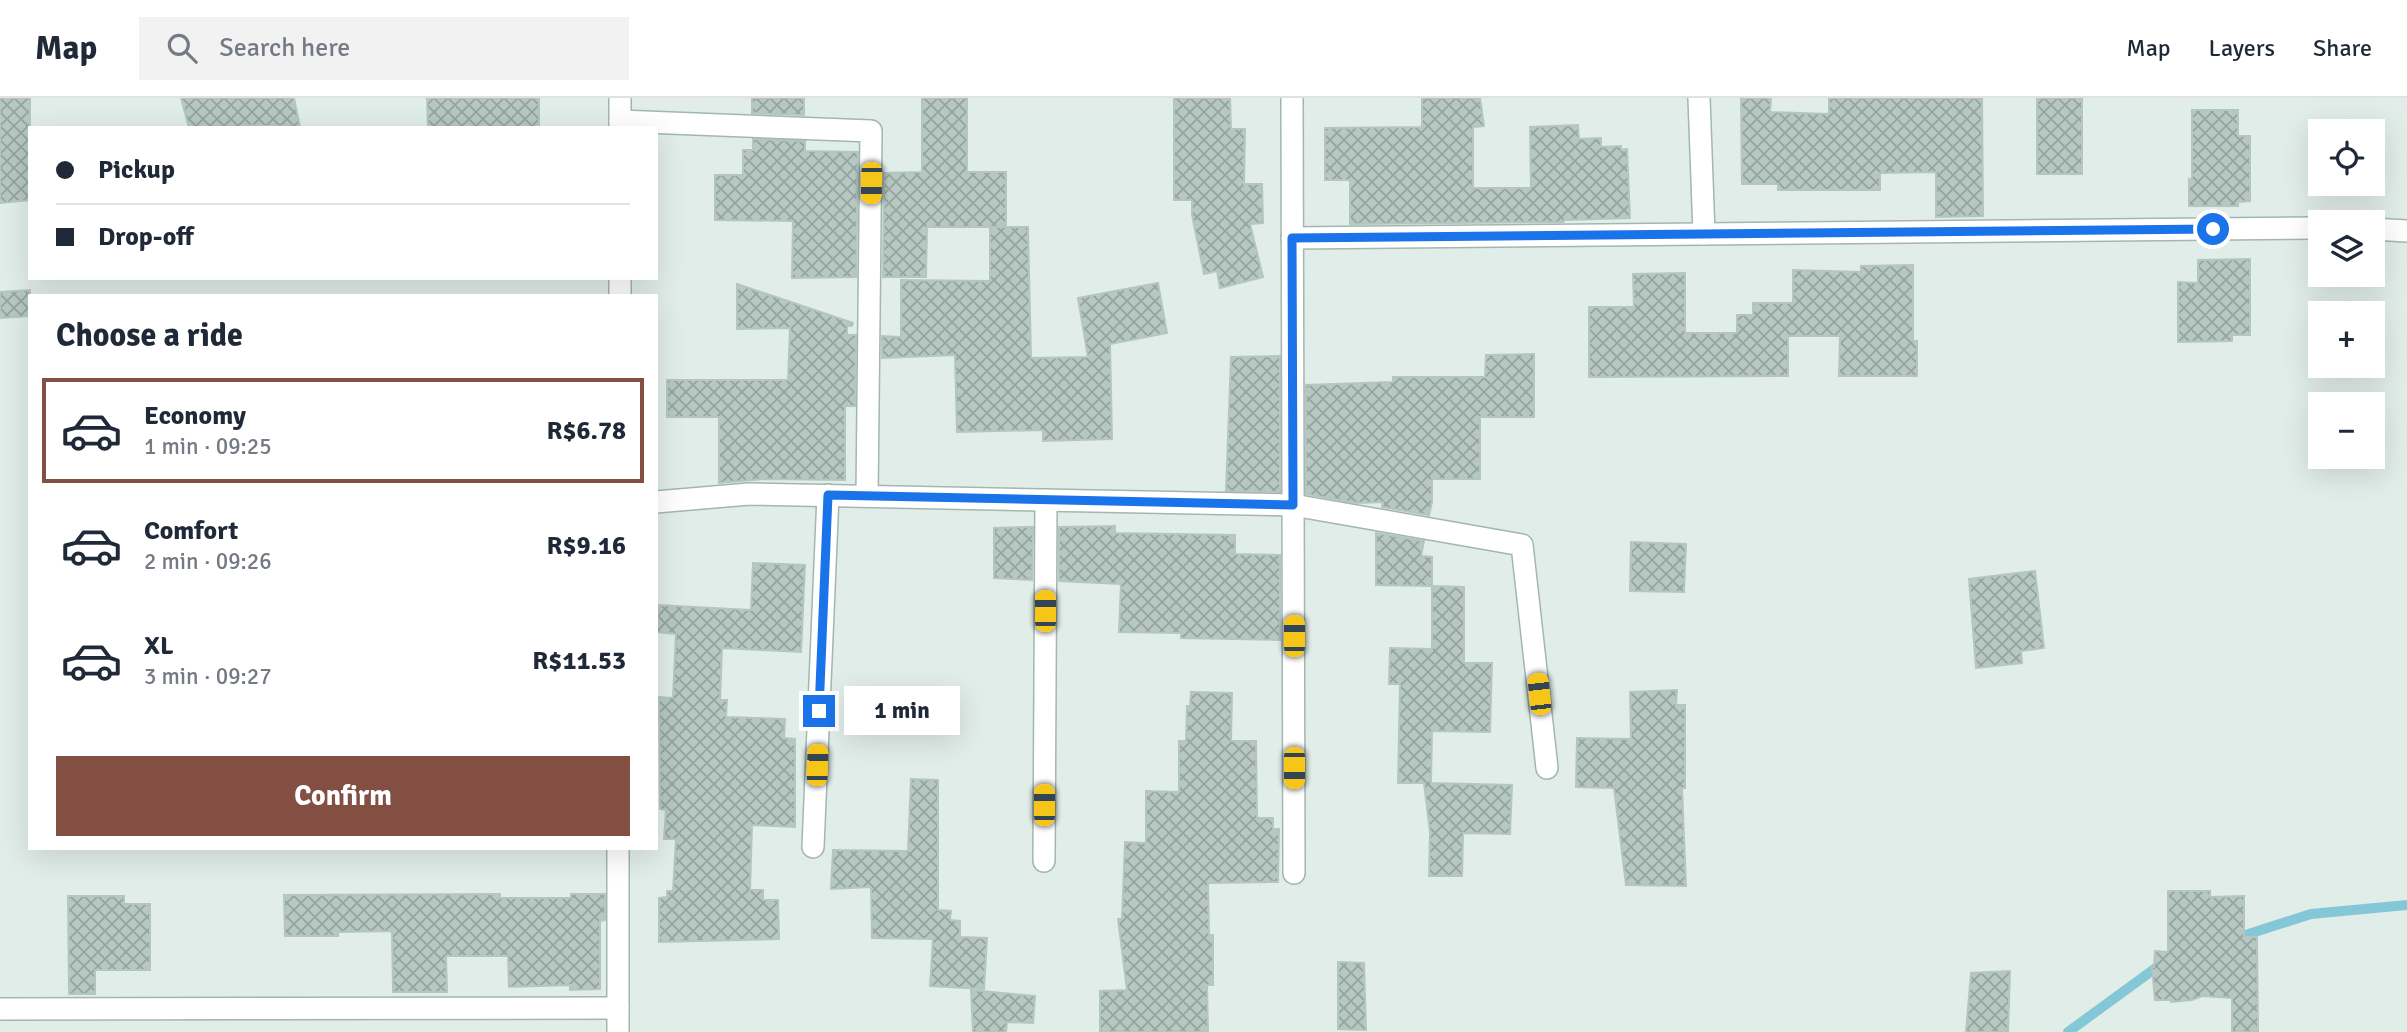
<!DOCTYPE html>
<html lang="en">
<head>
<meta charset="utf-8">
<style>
  :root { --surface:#fff; --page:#f2f2f3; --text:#1f2937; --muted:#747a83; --line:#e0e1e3; --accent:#834f42 }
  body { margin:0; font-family:Signika,sans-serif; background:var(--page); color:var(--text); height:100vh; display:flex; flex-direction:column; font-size:26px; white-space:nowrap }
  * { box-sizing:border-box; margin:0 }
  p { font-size:23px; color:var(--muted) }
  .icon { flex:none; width:38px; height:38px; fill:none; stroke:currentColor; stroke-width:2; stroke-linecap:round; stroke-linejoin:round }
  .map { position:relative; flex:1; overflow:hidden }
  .drawer { position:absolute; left:28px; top:196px; width:630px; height:556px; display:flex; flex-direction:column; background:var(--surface); border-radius:0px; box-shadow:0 7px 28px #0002 }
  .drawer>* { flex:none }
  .banner { position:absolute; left:28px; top:28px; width:630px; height:154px; border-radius:0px; box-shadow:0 7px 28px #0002; display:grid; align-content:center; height:154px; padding:0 28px; background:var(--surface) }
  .buttons { position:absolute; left:2308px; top:21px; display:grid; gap:14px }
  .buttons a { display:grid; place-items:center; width:77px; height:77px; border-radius:0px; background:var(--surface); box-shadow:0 7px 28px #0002; font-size:35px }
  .end { position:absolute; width:32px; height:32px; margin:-16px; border:9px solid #1a73e8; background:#fff; box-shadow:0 0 0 4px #fff }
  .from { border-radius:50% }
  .bubble { position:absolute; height:49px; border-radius:0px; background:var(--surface); box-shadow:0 7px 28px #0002; font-size:23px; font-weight:700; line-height:49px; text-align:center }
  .car { position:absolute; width:21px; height:42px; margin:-21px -10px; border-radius:9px; box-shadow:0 0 5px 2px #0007; background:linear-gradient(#f5c518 24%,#345 0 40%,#f5c518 0 76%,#345 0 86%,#f5c518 0) }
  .banner b { display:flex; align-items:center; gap:24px; height:66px; font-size:26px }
  .banner b+b { border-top:2px solid var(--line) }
  .banner i { width:18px; height:18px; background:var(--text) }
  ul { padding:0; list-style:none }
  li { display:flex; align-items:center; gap:21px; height:105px; margin:0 14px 10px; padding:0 14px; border:4px solid transparent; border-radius:0px }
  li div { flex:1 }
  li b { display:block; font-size:26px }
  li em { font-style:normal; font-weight:700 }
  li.selected { border-color:var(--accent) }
  li>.icon { width:63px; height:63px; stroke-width:1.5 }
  h2 { padding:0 28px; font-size:32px; line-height:84px }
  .button { display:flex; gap:14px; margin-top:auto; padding:14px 28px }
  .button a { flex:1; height:80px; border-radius:0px; background:var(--accent); color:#fff; font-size:28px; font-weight:700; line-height:80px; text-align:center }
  header { display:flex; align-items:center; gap:42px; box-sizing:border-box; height:98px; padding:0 35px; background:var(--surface); border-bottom:2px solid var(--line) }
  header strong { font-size:33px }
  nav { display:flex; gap:38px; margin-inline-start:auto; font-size:24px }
  .search { width:490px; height:63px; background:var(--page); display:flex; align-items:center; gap:18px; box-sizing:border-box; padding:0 24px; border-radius:0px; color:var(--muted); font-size:26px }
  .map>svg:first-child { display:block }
</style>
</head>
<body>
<header>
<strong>Map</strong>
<div class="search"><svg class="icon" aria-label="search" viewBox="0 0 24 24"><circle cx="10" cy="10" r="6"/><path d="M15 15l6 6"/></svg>Search here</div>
<nav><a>Map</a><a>Layers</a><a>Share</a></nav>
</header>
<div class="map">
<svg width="2407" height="934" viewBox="0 0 2407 934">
  <defs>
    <pattern id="building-cross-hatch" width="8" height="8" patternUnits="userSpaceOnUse" patternTransform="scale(1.75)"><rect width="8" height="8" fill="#b6c8c1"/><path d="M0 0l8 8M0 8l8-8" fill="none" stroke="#94a49e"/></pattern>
  </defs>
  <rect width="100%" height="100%" fill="#e1ede8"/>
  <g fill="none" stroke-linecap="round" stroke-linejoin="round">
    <g stroke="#84c8d7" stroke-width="10">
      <path d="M2233,841L2311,816L2407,807"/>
      <path d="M2068,934L2164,864"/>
    </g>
  </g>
  <g fill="url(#building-cross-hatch)" stroke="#b3c7c0" stroke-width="2">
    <path d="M0,0H30V102L0,105Z"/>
    <path d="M181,0H294L300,29L243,27V30H189Z"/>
    <path d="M427,0H539V30H428Z"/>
    <path d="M752,0H804V17L752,15Z"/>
    <path d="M922,0H967V74H1006V129H927L926,179H883L884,75L922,74Z"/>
    <path d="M1174,0H1230L1231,31H1245L1244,86H1262L1263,125L1250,126L1263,179L1220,190L1217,173L1204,176L1192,117V102H1174Z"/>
    <path d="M1422,0H1480L1484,28L1473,29V90H1531L1530,29L1578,27L1579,41L1601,40V49L1621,48V52L1627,51L1630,120L1565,122L1563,124L1350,126V82H1325V30L1422,29Z"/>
    <path d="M1741,0H1771L1770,14L1829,16V0H1982L1983,118L1936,119V74L1880,75V92H1778V86H1742Z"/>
    <rect x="2037" y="0" width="45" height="76"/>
    <path d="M2192,12H2238V38H2250V103L2238,104V108H2189V81L2192,82Z"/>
    <path d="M753,41L805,43V53L858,54L856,179L792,180L793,123L715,122V77H743V52H753Z"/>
    <path d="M990,129H1028L1031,260L1088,259L1078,200L1158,185L1167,235L1110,246L1112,341L1043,343V332L957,334L955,257L882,260V238L901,239V182L990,183Z"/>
    <path d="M2250,161V237H2232V243L2178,244V184L2198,185V162Z"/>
    <path d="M1913,167V243H1917V278H1839L1840,238H1788V278L1589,279V209H1634L1633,176L1685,175V235H1737V217H1753V205H1793V172L1861,174V168Z"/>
    <path d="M737,186L853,225L852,228H847V237H856L855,308H845V382L765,381L719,385V319H667V282H788L790,230L737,231Z"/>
    <path d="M30,192V218L0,220V194Z"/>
    <path d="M1534,256V319H1480V381H1432V404L1429,417L1382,409L1383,404L1356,405L1306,396V287L1393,284V279H1485L1486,257Z"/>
    <path d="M1280,258V394L1226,393L1231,259Z"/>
    <path d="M1115,428V435L1235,437V456L1280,457V542L1181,540V535L1119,534L1121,486L1059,483V429Z"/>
    <path d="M1026,429H1033L1032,482L994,480V430Z"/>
    <path d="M1376,435L1424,443L1421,458L1432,459V488L1376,487Z"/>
    <path d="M1631,444L1686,446L1684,494L1630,493Z"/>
    <path d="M753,465L805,467L801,554L722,550L720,602H727L726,619L785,621L784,640L795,641V729L752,727L750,792H763V802H778L779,841L659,844V800L667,799V793H673L676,741H664L666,712L660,711L659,599L673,600L676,536L657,534L658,507L751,512Z"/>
    <path d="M2035,473L2044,550L2021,553L2022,565L1976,570L1969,481Z"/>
    <path d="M1432,488L1464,489V565H1492L1490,634L1432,633L1431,685L1512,687L1510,736L1463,735L1462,778H1429L1430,734L1424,685H1398L1400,586H1389L1390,550L1432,551Z"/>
    <path d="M853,590L891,592L890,626L851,624Z"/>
    <path d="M1677,592L1676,607H1685V690H1682L1686,788L1626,787L1614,690L1576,689L1577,640L1631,641L1630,594Z"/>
    <path d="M1191,594L1232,595L1231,643H1256L1257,720H1273V731H1279L1278,784L1208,785L1209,837H1213V887H1207L1208,934H1100V893L1127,892L1118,821H1122L1125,744L1146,745V693L1179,694V643H1186L1187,608H1190Z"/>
    <path d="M911,681L938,682V812L951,813L950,822L960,823V839L987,840L984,891L930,888L933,841L872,840L871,789L831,791L833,752L908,753Z"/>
    <path d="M2168,793H2210V799L2244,798V839H2257L2258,934H2232V900L2202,898L2192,902L2171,904V902H2155L2152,869H2154L2155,853L2168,854Z"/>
    <path d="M500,796V800H571V796H605V822L600,823V891L570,892V887L509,889L508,858H446L447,894H393L392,833L338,834V838H285L284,797Z"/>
    <path d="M68,798H124V806H150V872H95V896H69Z"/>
    <path d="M1338,864L1364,865L1366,932L1338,931Z"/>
    <path d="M2010,873L2008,934H1966L1971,875Z"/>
    <path d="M971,892L1035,898L1033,925L1007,924L1006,934H973Z"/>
  </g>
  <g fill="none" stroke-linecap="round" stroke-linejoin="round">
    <defs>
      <g id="street">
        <path d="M1292,0L1294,775"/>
        <path d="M1699,0L1704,136"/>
        <path d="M620,23L871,33L867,398"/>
        <path d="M620,30V0"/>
        <path d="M2373,131L2407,133"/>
        <path d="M1292,140L2320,130"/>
        <path d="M620,198V180"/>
        <path d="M656,404L749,396L1293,407L1522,447L1547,670"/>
        <path d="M813,749L828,397"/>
        <path d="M1044,763L1046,402"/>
        <path d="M0,911L618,910"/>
        <path d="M618,934V751"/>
      </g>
    </defs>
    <use href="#street" stroke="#a3b6b0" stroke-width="24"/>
    <use href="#street" stroke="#fff" stroke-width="21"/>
  </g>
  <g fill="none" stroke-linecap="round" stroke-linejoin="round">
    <path stroke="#1a73e8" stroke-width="9" d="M819,613L828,397L1293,407L1292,140L2213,131"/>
  </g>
</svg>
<div class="buttons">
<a><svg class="icon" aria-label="locate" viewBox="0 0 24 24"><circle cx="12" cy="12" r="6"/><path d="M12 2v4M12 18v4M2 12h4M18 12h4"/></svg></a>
<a><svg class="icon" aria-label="layers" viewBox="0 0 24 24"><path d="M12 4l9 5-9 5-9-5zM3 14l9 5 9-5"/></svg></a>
<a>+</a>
<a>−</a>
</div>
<i class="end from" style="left:2213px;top:131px"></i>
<i class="end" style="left:819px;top:613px"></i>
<div class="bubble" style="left:844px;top:588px;width:116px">1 min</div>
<i class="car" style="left:871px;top:85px;rotate:181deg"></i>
<i class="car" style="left:1045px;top:513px;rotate:0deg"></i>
<i class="car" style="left:1294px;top:538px;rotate:0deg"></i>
<i class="car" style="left:1539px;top:596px;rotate:354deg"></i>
<i class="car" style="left:817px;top:667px;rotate:2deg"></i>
<i class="car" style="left:1294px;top:670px;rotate:180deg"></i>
<i class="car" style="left:1044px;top:707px;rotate:0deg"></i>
<div class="banner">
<b><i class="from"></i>Pickup</b>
<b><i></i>Drop-off</b>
</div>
<section class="drawer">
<h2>Choose a ride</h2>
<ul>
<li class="selected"><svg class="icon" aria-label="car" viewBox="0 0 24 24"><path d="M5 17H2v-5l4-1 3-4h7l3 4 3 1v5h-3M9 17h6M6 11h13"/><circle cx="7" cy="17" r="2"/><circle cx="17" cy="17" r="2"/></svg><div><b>Economy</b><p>1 min · 09:25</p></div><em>R$6.78</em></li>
<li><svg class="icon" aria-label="car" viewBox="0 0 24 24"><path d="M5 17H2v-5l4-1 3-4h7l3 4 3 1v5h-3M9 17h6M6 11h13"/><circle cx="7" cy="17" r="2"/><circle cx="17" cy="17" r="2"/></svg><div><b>Comfort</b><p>2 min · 09:26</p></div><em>R$9.16</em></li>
<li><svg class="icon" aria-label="car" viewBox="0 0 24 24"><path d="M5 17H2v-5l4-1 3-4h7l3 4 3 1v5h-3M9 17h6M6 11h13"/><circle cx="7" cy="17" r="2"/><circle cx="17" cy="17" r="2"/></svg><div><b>XL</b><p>3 min · 09:27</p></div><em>R$11.53</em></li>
</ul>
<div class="button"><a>Confirm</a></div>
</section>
</div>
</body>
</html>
